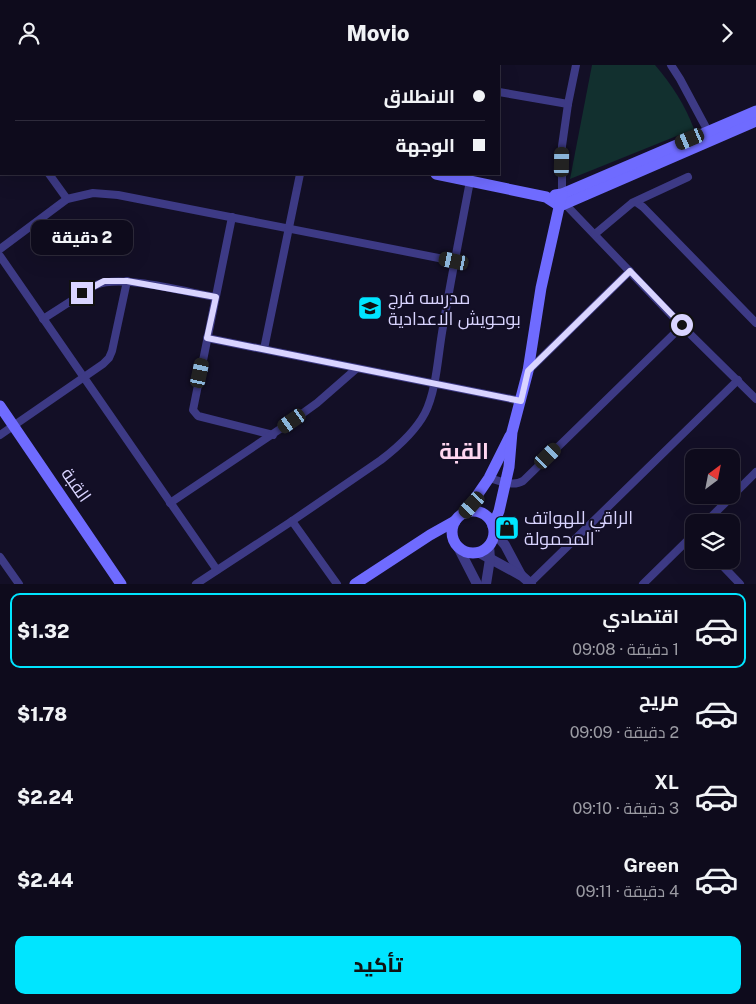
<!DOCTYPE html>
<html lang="ar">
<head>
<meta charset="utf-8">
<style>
  :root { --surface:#0e0b1c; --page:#171425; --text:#f1f3f6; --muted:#9b9ba3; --line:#2e2b3b; --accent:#00e5ff }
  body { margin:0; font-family:"Public Sans",Cairo,sans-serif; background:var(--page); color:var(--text); direction:rtl; height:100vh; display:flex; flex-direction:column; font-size:19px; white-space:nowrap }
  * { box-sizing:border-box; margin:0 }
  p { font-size:16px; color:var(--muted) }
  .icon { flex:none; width:28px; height:28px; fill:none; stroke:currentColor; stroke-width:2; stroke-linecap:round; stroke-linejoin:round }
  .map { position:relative; height:519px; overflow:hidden; direction:ltr }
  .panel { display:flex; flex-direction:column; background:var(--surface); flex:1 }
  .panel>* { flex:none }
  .hud { position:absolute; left:0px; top:0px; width:500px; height:110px; box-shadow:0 5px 20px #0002,0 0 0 1px var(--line); direction:rtl; display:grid; align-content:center; height:110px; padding:0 15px; background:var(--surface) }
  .needle { width:32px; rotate:32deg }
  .tools { position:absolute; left:685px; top:384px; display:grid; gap:10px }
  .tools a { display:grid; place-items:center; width:55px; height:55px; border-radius:10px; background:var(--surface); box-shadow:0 5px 20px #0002,0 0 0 1px var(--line); font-size:25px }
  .end { position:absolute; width:22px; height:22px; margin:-11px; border:6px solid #d9d4ff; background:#111; box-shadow:0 0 0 2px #111 }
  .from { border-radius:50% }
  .bubble { position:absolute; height:35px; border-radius:10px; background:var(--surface); box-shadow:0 5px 20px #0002,0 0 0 1px var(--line); font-size:16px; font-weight:800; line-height:35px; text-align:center; direction:rtl }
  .car { position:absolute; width:15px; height:30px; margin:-15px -8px; border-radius:6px; box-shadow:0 0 4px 1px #0007; background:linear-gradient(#222 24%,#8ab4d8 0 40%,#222 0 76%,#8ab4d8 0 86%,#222 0) }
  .hud b { display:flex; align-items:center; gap:18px; height:48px; font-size:19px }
  .hud b+b { border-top:1px solid var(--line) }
  .hud i { width:12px; height:12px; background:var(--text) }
  ul { padding:9px 0 0; list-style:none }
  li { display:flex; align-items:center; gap:15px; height:75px; margin:0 10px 8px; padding:0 5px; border:2px solid transparent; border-radius:10px }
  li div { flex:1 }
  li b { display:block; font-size:19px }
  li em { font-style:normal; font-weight:800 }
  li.selected { border-color:var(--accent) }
  li>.icon { width:45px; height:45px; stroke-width:1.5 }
  .primary-button { display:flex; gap:10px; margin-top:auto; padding:10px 15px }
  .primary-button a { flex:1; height:58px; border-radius:10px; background:var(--accent); color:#111; font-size:20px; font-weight:800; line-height:58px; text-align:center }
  header { display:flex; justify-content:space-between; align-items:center; height:65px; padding:0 15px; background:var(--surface); font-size:22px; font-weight:800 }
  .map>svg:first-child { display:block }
</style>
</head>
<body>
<header><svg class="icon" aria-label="forward" viewBox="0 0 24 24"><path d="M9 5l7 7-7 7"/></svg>Movio<svg class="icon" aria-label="person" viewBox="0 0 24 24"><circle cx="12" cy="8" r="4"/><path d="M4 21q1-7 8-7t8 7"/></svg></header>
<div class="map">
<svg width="756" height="519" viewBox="0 0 756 519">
  <rect width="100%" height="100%" fill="#130f26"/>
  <path fill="#12302f" d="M592,0H655C672,20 685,40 694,64L570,114Z"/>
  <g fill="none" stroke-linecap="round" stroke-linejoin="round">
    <g stroke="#3d3a85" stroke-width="8">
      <path d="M333,0L341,1"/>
      <path d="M671,0L680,14L710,70"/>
      <path d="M106,1L107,0"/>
      <path d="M233,1L234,0"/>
      <path d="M320,1L321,0"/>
      <path d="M499,27L568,39"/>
      <path d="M0,37L1,39"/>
      <path d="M49,109L67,134"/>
      <path d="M562,129V81L568,39L576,0"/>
      <path d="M636,137L643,142L756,258"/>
      <path d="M566,140L682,261L756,334"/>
      <path d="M232,152L193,345L198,351L273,370"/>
      <path d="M595,169L632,138L688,112"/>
      <path d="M0,184L67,134L93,128L118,130L454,196"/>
      <path d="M0,191L217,505"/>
      <path d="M43,254L96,220C121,209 186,227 215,232"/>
      <path d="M207,273L521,336"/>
      <path d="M264,284L300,109"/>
      <path d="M528,306L630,206"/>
      <path d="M0,370L103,299L109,293L112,286L127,216"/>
      <path d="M489,413C500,416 513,422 523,416L682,261"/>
      <path d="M170,438L292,356L317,338L356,304"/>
      <path d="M292,456L337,519"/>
      <path d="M705,458L756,407"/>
      <path d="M0,492L19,519"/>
      <path d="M717,495L740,519"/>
      <path d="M530,518L738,315"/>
      <path d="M196,519L292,456L381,395C398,382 415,367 425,348C437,324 438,288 443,262C451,213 461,164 470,116"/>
      <path d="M643,519L694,469"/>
    </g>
    <g stroke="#3d3a85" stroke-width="10">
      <path d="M494,467L505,480L521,510"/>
      <path d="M458,482L477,519"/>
      <path d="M478,487L522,511L531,519"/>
      <path d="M486,519L490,494L489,480"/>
    </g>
    <g stroke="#6f6bff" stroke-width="11">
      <path d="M0,85H1"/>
      <path d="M436,109L546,132L560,141L756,56"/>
      <path d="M555,130L562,129L756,46"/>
      <path d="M0,341L121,519"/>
      <circle cx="473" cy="467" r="21"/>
      <path d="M465,448L489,413L510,371"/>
      <path d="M493,461L499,446L509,402L512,367L528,306L541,223L562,129"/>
      <path d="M355,519L430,470L455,456"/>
    </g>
  </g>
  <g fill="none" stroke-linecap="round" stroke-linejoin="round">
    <path stroke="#d9d4ff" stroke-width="6" d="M82,228L104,216H127L216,232L207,273L521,336L528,306L630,206L682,260"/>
  </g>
  <defs>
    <symbol id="school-square" viewBox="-11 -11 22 22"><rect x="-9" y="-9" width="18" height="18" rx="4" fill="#00e5ff" stroke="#130f26"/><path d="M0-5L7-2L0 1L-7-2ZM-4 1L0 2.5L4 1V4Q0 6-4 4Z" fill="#111"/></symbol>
    <symbol id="shop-square" viewBox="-11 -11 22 22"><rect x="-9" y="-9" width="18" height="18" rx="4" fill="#00e5ff" stroke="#130f26"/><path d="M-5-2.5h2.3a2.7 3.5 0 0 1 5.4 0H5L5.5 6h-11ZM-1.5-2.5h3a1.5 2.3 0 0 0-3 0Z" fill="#111"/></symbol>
  </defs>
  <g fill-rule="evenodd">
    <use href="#school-square" x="356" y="229" width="28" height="28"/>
    <use href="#shop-square" x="493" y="449" width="28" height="28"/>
  </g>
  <g text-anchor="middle" stroke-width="4" stroke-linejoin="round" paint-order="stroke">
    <g font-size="18" fill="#d9d4ff" stroke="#130f26" text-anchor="start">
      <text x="388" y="239">مدرسه فرج<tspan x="388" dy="21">بوحويش الاعدادية</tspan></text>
      <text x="524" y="459">الراقي للهواتف<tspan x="524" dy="21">المحمولة</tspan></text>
    </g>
    <g font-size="18" fill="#d9d4ff" stroke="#130f26">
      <text transform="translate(76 420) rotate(55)" y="6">القبة</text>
    </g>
    <g font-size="22" font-weight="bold" fill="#ffd6f0" stroke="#130f26">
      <text x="464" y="394">القبة</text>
    </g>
  </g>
</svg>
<div class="tools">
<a><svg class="needle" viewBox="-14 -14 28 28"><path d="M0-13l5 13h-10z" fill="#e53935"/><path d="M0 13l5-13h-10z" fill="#9b9ba3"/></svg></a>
<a><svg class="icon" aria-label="layers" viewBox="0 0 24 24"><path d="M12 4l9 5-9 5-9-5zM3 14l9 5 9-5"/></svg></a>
</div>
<i class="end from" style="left:682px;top:260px"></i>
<i class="end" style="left:82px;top:228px"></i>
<div class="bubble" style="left:31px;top:155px;width:102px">2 دقيقة</div>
<i class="car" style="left:690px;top:74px;rotate:247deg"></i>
<i class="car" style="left:562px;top:97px;rotate:1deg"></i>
<i class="car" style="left:454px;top:196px;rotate:282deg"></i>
<i class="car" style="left:200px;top:308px;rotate:12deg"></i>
<i class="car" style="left:292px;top:356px;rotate:235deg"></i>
<i class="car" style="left:548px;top:391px;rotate:46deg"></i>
<i class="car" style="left:472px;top:440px;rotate:222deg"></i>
<div class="hud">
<b><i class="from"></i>الانطلاق</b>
<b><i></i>الوجهة</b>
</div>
</div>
<section class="panel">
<ul>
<li class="selected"><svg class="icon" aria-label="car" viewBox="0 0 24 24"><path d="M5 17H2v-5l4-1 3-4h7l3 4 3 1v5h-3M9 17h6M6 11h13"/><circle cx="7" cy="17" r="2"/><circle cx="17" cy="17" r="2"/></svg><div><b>اقتصادي</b><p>1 دقيقة · 09:08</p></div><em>$1.32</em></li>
<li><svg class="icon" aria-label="car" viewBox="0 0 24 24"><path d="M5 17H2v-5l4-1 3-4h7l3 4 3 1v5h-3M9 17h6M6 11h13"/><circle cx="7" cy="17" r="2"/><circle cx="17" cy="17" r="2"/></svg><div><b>مريح</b><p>2 دقيقة · 09:09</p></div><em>$1.78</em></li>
<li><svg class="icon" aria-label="car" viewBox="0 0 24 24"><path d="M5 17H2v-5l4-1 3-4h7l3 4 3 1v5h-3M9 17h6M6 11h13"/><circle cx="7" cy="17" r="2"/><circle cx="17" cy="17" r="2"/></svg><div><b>XL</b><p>3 دقيقة · 09:10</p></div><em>$2.24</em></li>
<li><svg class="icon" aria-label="car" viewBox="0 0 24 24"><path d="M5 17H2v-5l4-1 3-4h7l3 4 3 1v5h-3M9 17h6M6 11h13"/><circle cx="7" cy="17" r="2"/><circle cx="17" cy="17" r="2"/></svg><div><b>Green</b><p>4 دقيقة · 09:11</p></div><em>$2.44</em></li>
</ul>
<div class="primary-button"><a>تأكيد</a></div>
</section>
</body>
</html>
